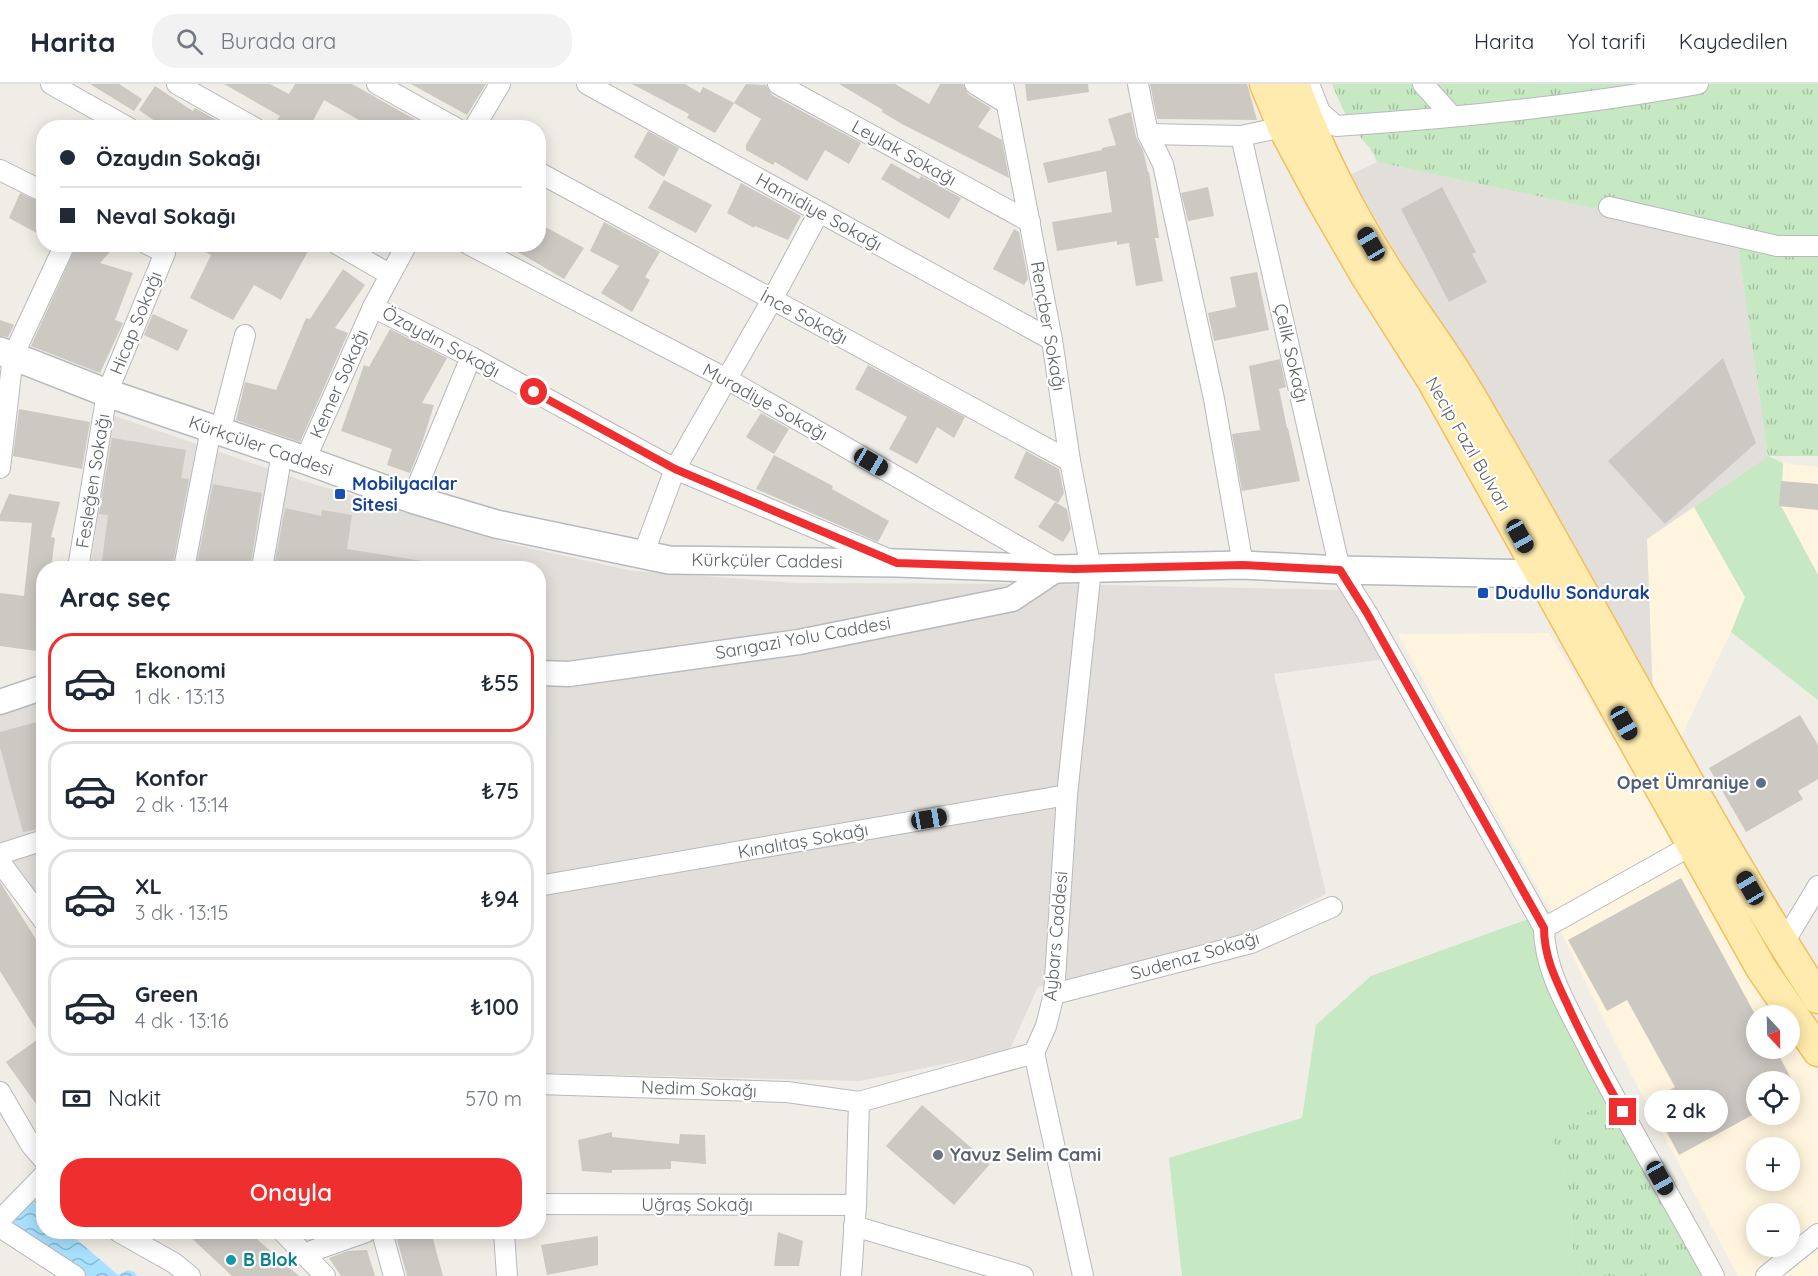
<!DOCTYPE html>
<html lang="tr">
<head>
<meta charset="utf-8">
<style>
  :root { --surface:#fff; --page:#f2f2f3; --text:#1f2937; --muted:#747a83; --line:#e0e1e3; --accent:#ef2e2f }
  body { margin:0; font-family:Quicksand,sans-serif; background:var(--page); color:var(--text); height:100vh; display:flex; flex-direction:column; font-size:22px; white-space:nowrap }
  * { box-sizing:border-box; margin:0 }
  p { font-size:20px; color:var(--muted) }
  .icon { flex:none; width:33px; height:33px; fill:none; stroke:currentColor; stroke-width:2; stroke-linecap:round; stroke-linejoin:round }
  .map { position:relative; flex:1; overflow:hidden }
  .details { position:absolute; left:36px; top:477px; width:510px; height:678px; display:flex; flex-direction:column; background:var(--surface); border-radius:24px; box-shadow:0 3px 15px #0003 }
  .details>* { flex:none }
  .top-card { position:absolute; left:36px; top:36px; width:510px; height:132px; border-radius:24px; box-shadow:0 3px 15px #0003; display:grid; align-content:center; height:132px; padding:0 24px; background:var(--surface) }
  .needle { width:39px; rotate:158deg }
  .buttons { position:absolute; left:1746px; top:921px; display:grid; gap:12px }
  .buttons a { display:grid; place-items:center; width:54px; height:54px; border-radius:50%; background:var(--surface); box-shadow:0 3px 15px #0003; font-size:30px }
  .end { position:absolute; width:27px; height:27px; margin:-14px; border:8px solid #ef2e2f; background:#fff; box-shadow:0 0 0 3px #fff }
  .from { border-radius:50% }
  .bubble { position:absolute; height:42px; border-radius:21px; background:var(--surface); box-shadow:0 3px 15px #0003; font-size:20px; font-weight:600; line-height:42px; text-align:center }
  .car { position:absolute; width:18px; height:36px; margin:-18px -9px; border-radius:8px; box-shadow:0 0 4px 2px #0007; background:linear-gradient(#222 24%,#8ab4d8 0 40%,#222 0 76%,#8ab4d8 0 86%,#222 0) }
  .top-card b { display:flex; align-items:center; gap:21px; height:57px; font-size:22px }
  .top-card b+b { border-top:2px solid var(--line) }
  .top-card i { width:15px; height:15px; background:var(--text) }
  ul { padding:0; list-style:none }
  li { display:flex; align-items:center; gap:18px; height:99px; margin:0 12px 9px; padding:0 12px; border:3px solid var(--line); border-radius:24px }
  li div { flex:1 }
  li b { display:block; font-size:22px }
  li em { font-style:normal; font-weight:600 }
  li.current { border-color:var(--accent) }
  li>.icon { width:54px; height:54px; stroke-width:1.5 }
  h2 { padding:0 24px; font-size:27px; line-height:72px }
  .pay { display:flex; align-items:center; gap:15px; height:66px; padding:0 24px; font-size:22px }
  .pay p { margin-inline-start:auto }
  .primary-button { display:flex; gap:12px; margin-top:auto; padding:12px 24px }
  .primary-button a { flex:1; height:69px; border-radius:24px; background:var(--accent); color:#fff; font-size:24px; font-weight:600; line-height:69px; text-align:center }
  header { display:flex; align-items:center; gap:36px; box-sizing:border-box; height:84px; padding:0 30px; background:var(--surface); border-bottom:2px solid var(--line) }
  header strong { font-size:28px }
  nav { display:flex; gap:33px; margin-inline-start:auto; font-size:21px }
  .search { width:420px; height:54px; background:var(--page); display:flex; align-items:center; gap:15px; box-sizing:border-box; padding:0 21px; border-radius:24px; color:var(--muted); font-size:22px }
  .map>svg:first-child { display:block }
</style>
</head>
<body>
<header>
<strong>Harita</strong>
<div class="search"><svg class="icon" aria-label="search" viewBox="0 0 24 24"><circle cx="10" cy="10" r="6"/><path d="M15 15l6 6"/></svg>Burada ara</div>
<nav><a>Harita</a><a>Yol tarifi</a><a>Kaydedilen</a></nav>
</header>
<div class="map">
<svg width="1818" height="1192" viewBox="0 0 1818 1192">
  <defs>
    <pattern id="park-tufts" width="24" height="20" patternUnits="userSpaceOnUse" patternTransform="scale(1.5)"><rect width="24" height="20" fill="#c6e8c2"/><path d="M3 7l-1-3M5 7V3M7 7l1-3M15 17l-1-3M17 17v-4M19 17l1-3" fill="none" stroke="#a4c0a1"/></pattern>
    <pattern id="water-waves" width="16" height="10" patternUnits="userSpaceOnUse" patternTransform="scale(1.5)"><rect width="16" height="10" fill="#a8e0ff"/><path d="M0 5q4-4 8 0t8 0" fill="none" stroke="#8cb9d2"/></pattern>
  </defs>
  <rect width="100%" height="100%" fill="#f0ede6"/>
  <g fill="#fff4dd" fill-rule="evenodd">
    <path d="M1783,379L1818,383V491L1781,422Z"/>
    <path d="M1694,423L1745,513L1731,548L1679,657L1653,615L1647,455Z"/>
    <path d="M1549,549L1783,931L1756,932V964H1790V942L1818,989V1192H1738L1629,986L1550,826L1398,550ZM1756,998H1790V1030H1756ZM1756,1064H1790V1096H1756ZM1756,1130H1790V1162H1756Z"/>
  </g>
  <g fill="#e2dfdb">
    <path d="M1377,78L1593,124L1738,163L1768,372L1647,455L1653,615L1548,427L1350,91Z"/>
    <path d="M112,331L301,396L507,459L633,487L798,499L1060,500L1340,506L1385,575L1274,590L1326,810L1239,854L1038,903L1009,967L860,997L539,989L538,484H90Z"/>
    <path d="M43,616V830L0,759V628Z"/>
  </g>
  <g fill="#c6e8c2">
    <path d="M1768,372L1783,379L1781,422L1818,491V616L1731,548L1745,513L1694,423Z"/>
    <path d="M1528,835L1607,1019L1550,1046L1571,1124L1573,1172L1584,1192H1182L1169,1074L1302,1034L1316,941L1371,892Z"/>
    <path d="M1690,1169L1702,1192H1647Z"/>
  </g>
  <g fill="url(#park-tufts)">
    <path d="M1332,0H1818V372H1768L1738,163L1593,124L1377,78C1370,60 1368,64 1359,51C1347,36 1339,17 1332,0Z"/>
    <path d="M1607,1019L1690,1169L1647,1192H1584L1573,1172L1571,1124L1549,1046Z"/>
  </g>
  <path fill="url(#water-waves)" d="M43,1114L44,1148H68L118,1191L128,1186L134,1188L137,1192H85L16,1149L12,1140C18,1128 30,1117 43,1114Z"/>
  <g fill="#ccc8c2">
    <path d="M90,0H119L142,15L134,27Z"/>
    <path d="M224,0H270L289,10L295,0H352L430,44H373L324,16L309,44H286L276,38L280,32Z"/>
    <path d="M411,0H486L467,31Z"/>
    <path d="M632,0H685L700,9L703,3L734,19L715,49L687,34L689,30Z"/>
    <path d="M746,0L766,1L772,11L861,59L849,80L825,66L807,97L775,78L773,81L746,66V61L761,35L734,19Z"/>
    <path d="M839,0H895L929,20L940,0H963L968,10L991,24L978,43L1002,56L1009,94L902,40L882,28L883,26Z"/>
    <path d="M1025,0H1088L1089,8L1027,17Z"/>
    <path d="M1150,0H1247L1257,36L1157,35Z"/>
    <path d="M155,2L193,27L195,24L230,44H165L139,26Z"/>
    <path d="M1131,28L1136,53L1143,66L1148,88H1149L1159,154H1155L1163,197L1136,202L1129,159L1117,161V157L1057,167L1052,138L1112,128L1106,87L1048,99L1043,79L1102,66V64L1116,61L1108,35Z"/>
    <path d="M648,47L679,64L664,93L634,73Z"/>
    <path d="M891,79L919,95L921,92L961,114L949,135L881,95Z"/>
    <path d="M664,96L712,121L696,149L648,124Z"/>
    <path d="M741,99L801,132L788,156L755,142L754,144L727,129Z"/>
    <path d="M1208,103L1214,132L1188,137L1181,109Z"/>
    <path d="M1442,103L1476,168L1472,170L1487,198L1449,218L1401,125Z"/>
    <path d="M20,109L44,120V153L9,134Z"/>
    <path d="M604,138L660,168L645,193L650,196L632,228L601,209L619,182L590,167Z"/>
    <path d="M538,139L584,164L564,195L504,160H538Z"/>
    <path d="M1014,145L1019,148L1028,195L1024,201L993,185Z"/>
    <path d="M77,160H95L110,168L100,179L133,189L115,236L123,239L100,289L31,262Z"/>
    <path d="M190,160H312L281,216L254,201L233,236L190,214L211,171Z"/>
    <path d="M343,185L365,201L335,244L348,249L300,358L236,336L245,298L276,306L306,234L310,235Z"/>
    <path d="M1257,188L1269,246L1214,257L1208,229L1236,223L1230,193Z"/>
    <path d="M153,230L188,246L178,267L144,251Z"/>
    <path d="M0,236L14,241L8,253L0,252Z"/>
    <path d="M390,245L447,274L422,319L434,321L422,359L410,389L387,381L392,365L341,347L364,281L369,283Z"/>
    <path d="M1723,274L1756,359L1665,440L1608,377Z"/>
    <path d="M1280,275L1286,303L1279,305L1287,344H1288L1300,397L1242,407L1232,350L1260,346L1249,282Z"/>
    <path d="M868,281L965,333L954,354L937,343L917,380L889,365L907,333L855,305Z"/>
    <path d="M19,325L90,338L82,385L13,372Z"/>
    <path d="M761,329L789,345L774,370L746,353Z"/>
    <path d="M112,354L186,366L181,394L189,395L172,484H101L108,431L99,430Z"/>
    <path d="M1026,367L1059,385L1064,409L1058,419L1014,394Z"/>
    <path d="M774,371L833,402L832,405L889,437L878,458L756,405Z"/>
    <path d="M1781,397L1818,400V426L1779,422Z"/>
    <path d="M213,400L262,409L250,484H196Z"/>
    <path d="M9,410L60,418L51,453L55,454L51,484H44V568L0,562V509L24,512L32,439L0,437V431Z"/>
    <path d="M1055,418L1067,425L1071,445L1063,458L1038,443Z"/>
    <path d="M285,424L321,432L322,426L352,431L347,465L422,477L421,484H274Z"/>
    <path d="M1800,631L1818,661V695L1798,707L1803,715L1746,748L1709,684Z"/>
    <path d="M44,636V744L23,748L0,663V648Z"/>
    <path d="M1681,794L1756,932V964H1775L1793,998H1756V1029L1679,1071L1650,1017L1675,1003L1627,916L1607,927L1568,856Z"/>
    <path d="M0,798L44,868V1031L6,978L41,953L0,887Z"/>
    <path d="M922,1021L990,1080L954,1121L886,1062Z"/>
    <path d="M612,1048V1053L679,1060L680,1050L705,1051L706,1080L671,1077V1085L612,1086V1089L582,1087L578,1056Z"/>
    <path d="M185,1148H249L299,1192H232Z"/>
    <path d="M395,1148H431L443,1192H407Z"/>
    <path d="M778,1148L803,1157L799,1182H774Z"/>
    <path d="M598,1152V1181L547,1191L541,1161Z"/>
    <path d="M367,1166L375,1192H341L329,1174L348,1167Z"/>
  </g>
  <g fill="none" stroke-linecap="round" stroke-linejoin="round">
    <defs>
      <g id="minor">
        <path d="M51,0L129,44"/>
        <path d="M177,0L255,44"/>
        <path d="M377,0L456,44"/>
        <path d="M587,0L1052,256"/>
        <path d="M778,0L1030,138"/>
        <path d="M975,0L1006,19"/>
        <path d="M1138,0L1148,50L1163,80L1214,315L1243,481"/>
        <path d="M1423,0L1451,31"/>
        <path d="M1311,5L1320,28L1336,42C1457,34 1578,22 1698,0"/>
        <path d="M474,44L500,0"/>
        <path d="M1148,50L1241,52L1283,43"/>
        <path d="M1241,52L1340,486L1367,529L1544,844C1544,888 1571,929 1590,967C1629,1043 1673,1117 1714,1192"/>
        <path d="M0,86L44,108"/>
        <path d="M538,88L1070,377"/>
        <path d="M1609,123L1777,162H1818"/>
        <path d="M337,160L389,190"/>
        <path d="M468,160L725,294L1054,483"/>
        <path d="M373,223L471,273L675,385L888,475"/>
        <path d="M220,348L245,251"/>
        <path d="M305,376L373,223L407,160"/>
        <path d="M0,384L13,272L65,160"/>
        <path d="M412,415L471,273"/>
        <path d="M643,471L675,385L772,216L819,128"/>
        <path d="M78,484L107,309L165,169L147,160"/>
        <path d="M184,484L211,345"/>
        <path d="M262,484L282,369"/>
        <path d="M0,770L44,756"/>
        <path d="M0,778L44,837"/>
        <path d="M538,802L1067,711"/>
        <path d="M1544,844L1692,761"/>
        <path d="M1783,860L1818,802"/>
        <path d="M1054,910L1251,859L1332,823"/>
        <path d="M1034,969L1083,1192"/>
        <path d="M538,1000L787,1008L859,1018"/>
        <path d="M0,1008L31,1061L44,1076"/>
        <path d="M538,1120L856,1121"/>
        <path d="M0,1136L44,1091"/>
        <path d="M854,1142L1023,1192"/>
        <path d="M0,1143L75,1192"/>
        <path d="M119,1148L174,1179L190,1192"/>
        <path d="M283,1148L325,1192"/>
        <path d="M382,1148L394,1192"/>
        <path d="M504,1148L507,1192"/>
        <path d="M303,1170L366,1148"/>
        <path d="M851,1192L856,1121L859,1018L1034,969L1046,942L1054,910L1067,711L1091,485L1070,377L1052,256L1003,0"/>
        <path d="M1766,1192L1818,1150"/>
      </g>
      <g id="tertiary">
        <path d="M538,589L569,590L799,558L1012,515L1057,485"/>
        <path d="M0,618L44,603"/>
      </g>
      <path id="secondary" d="M0,267L107,309L305,376L412,415L496,440L669,476L897,479L1057,485L1243,481L1340,486L1541,490L1557,483"/>
      <g id="primary">
        <path d="M1265,0L1283,43L1321,114L1366,192L1432,296L1761,884L1818,967"/>
        <path d="M1294,0C1317,63 1347,123 1383,180C1407,219 1436,256 1460,295C1474,317 1487,341 1500,363C1607,547 1703,736 1818,914"/>
      </g>
    </defs>
    <use href="#minor" stroke="#b7b9bd" stroke-width="22"/>
    <use href="#tertiary" stroke="#b7b9bd" stroke-width="27"/>
    <use href="#secondary" stroke="#b5babe" stroke-width="30"/>
    <use href="#primary" stroke="#f6bd5a" stroke-width="33"/>
    <use href="#minor" stroke="#fff" stroke-width="20"/>
    <use href="#tertiary" stroke="#fff" stroke-width="24"/>
    <use href="#secondary" stroke="#fff" stroke-width="27"/>
    <use href="#primary" stroke="#ffebad" stroke-width="30"/>
  </g>
  <g fill="none" stroke-linecap="round" stroke-linejoin="round">
    <path stroke="#ef2e2f" stroke-width="8" d="M534,308L675,385L897,479L1074,485L1243,481L1340,486L1367,529L1544,844C1544,874 1557,898 1569,924C1585,959 1604,994 1623,1028"/>
  </g>
  <g fill="#1a4fb4" stroke="#fff" stroke-width="2">
    <rect x="334" y="404" width="12" height="12" rx="3"/>
    <rect x="1477" y="503" width="12" height="12" rx="3"/>
  </g>
  <circle fill="#5c6f8a" stroke="#fff" stroke-width="2" cx="1761" cy="699" r="6"/>
  <circle fill="#6b7280" stroke="#fff" stroke-width="2" cx="938" cy="1071" r="6"/>
  <circle fill="#0f9aa8" stroke="#fff" stroke-width="2" cx="231" cy="1176" r="6"/>
  <g text-anchor="middle" stroke-width="4.5" stroke-linejoin="round" paint-order="stroke">
    <g font-size="18" fill="#5e6367" stroke="#fff">
      <text transform="translate(904 69) rotate(29)" y="6">Leylak Sokağı</text>
      <text transform="translate(819 128) rotate(29)" y="6">Hamidiye Sokağı</text>
      <text transform="translate(804 233) rotate(28)" y="6">İnce Sokağı</text>
      <text transform="translate(136 239) rotate(-68)" y="6">Hicap Sokağı</text>
      <text transform="translate(1048 242) rotate(80)" y="6">Rençber Sokağı</text>
      <text transform="translate(441 258) rotate(28)" y="6">Özaydın Sokağı</text>
      <text transform="translate(1291 269) rotate(77)" y="6">Çelik Sokağı</text>
      <text transform="translate(339 300) rotate(-66)" y="6">Kemer Sokağı</text>
      <text transform="translate(765 318) rotate(29)" y="6">Muradiye Sokağı</text>
      <text transform="translate(1468 360) rotate(60)" y="6">Necip Fazıl Bulvarı</text>
      <text transform="translate(261 362) rotate(19)" y="6">Kürkçüler Caddesi</text>
      <text transform="translate(93 397) rotate(-81)" y="6">Fesleğen Sokağı</text>
      <text transform="translate(767 477) rotate(1)" y="6">Kürkçüler Caddesi</text>
      <text transform="translate(803 554) rotate(-10)" y="6">Sarıgazi Yolu Caddesi</text>
      <text transform="translate(803 757) rotate(-10)" y="6">Kınalıtaş Sokağı</text>
      <text transform="translate(1056 852) rotate(-85)" y="6">Aybars Caddesi</text>
      <text transform="translate(1195 872) rotate(-16)" y="6">Sudenaz Sokağı</text>
      <text transform="translate(699 1005) rotate(2)" y="6">Nedim Sokağı</text>
      <text x="697" y="1127">Uğraş Sokağı</text>
    </g>
    <g font-size="18" font-weight="bold" fill="#164399" stroke="#fff" text-anchor="start">
      <text x="352" y="406">Mobilyacılar<tspan x="352" dy="21">Sitesi</tspan></text>
      <text x="1495" y="515">Dudullu Sondurak</text>
    </g>
    <g font-size="18" font-weight="bold" fill="#4e5e75" stroke="#fff" text-anchor="end">
      <text x="1749" y="705">Opet Ümraniye</text>
    </g>
    <g font-size="18" font-weight="bold" fill="#5b616d" stroke="#fff" text-anchor="start">
      <text x="950" y="1077">Yavuz Selim Cami</text>
    </g>
    <g font-size="18" font-weight="bold" fill="#0d838f" stroke="#fff" text-anchor="start">
      <text x="243" y="1182">B Blok</text>
    </g>
  </g>
</svg>
<div class="buttons">
<a><svg class="needle" viewBox="-14 -14 28 28"><path d="M0-13l5 13h-10z" fill="#e53935"/><path d="M0 13l5-13h-10z" fill="#747a83"/></svg></a>
<a><svg class="icon" aria-label="locate" viewBox="0 0 24 24"><circle cx="12" cy="12" r="6"/><path d="M12 2v4M12 18v4M2 12h4M18 12h4"/></svg></a>
<a>+</a>
<a>−</a>
</div>
<i class="end from" style="left:534px;top:308px"></i>
<i class="end" style="left:1623px;top:1028px"></i>
<div class="bubble" style="left:1644px;top:1006px;width:84px">2 dk</div>
<i class="car" style="left:1371px;top:160px;rotate:330deg"></i>
<i class="car" style="left:871px;top:378px;rotate:120deg"></i>
<i class="car" style="left:1520px;top:452px;rotate:151deg"></i>
<i class="car" style="left:1624px;top:639px;rotate:151deg"></i>
<i class="car" style="left:929px;top:735px;rotate:80deg"></i>
<i class="car" style="left:1750px;top:804px;rotate:330deg"></i>
<i class="car" style="left:1660px;top:1094px;rotate:151deg"></i>
<div class="top-card">
<b><i class="from"></i>Özaydın Sokağı</b>
<b><i></i>Neval Sokağı</b>
</div>
<section class="details">
<h2>Araç seç</h2>
<ul>
<li class="current"><svg class="icon" aria-label="car" viewBox="0 0 24 24"><path d="M5 17H2v-5l4-1 3-4h7l3 4 3 1v5h-3M9 17h6M6 11h13"/><circle cx="7" cy="17" r="2"/><circle cx="17" cy="17" r="2"/></svg><div><b>Ekonomi</b><p>1 dk · 13:13</p></div><em>₺55</em></li>
<li><svg class="icon" aria-label="car" viewBox="0 0 24 24"><path d="M5 17H2v-5l4-1 3-4h7l3 4 3 1v5h-3M9 17h6M6 11h13"/><circle cx="7" cy="17" r="2"/><circle cx="17" cy="17" r="2"/></svg><div><b>Konfor</b><p>2 dk · 13:14</p></div><em>₺75</em></li>
<li><svg class="icon" aria-label="car" viewBox="0 0 24 24"><path d="M5 17H2v-5l4-1 3-4h7l3 4 3 1v5h-3M9 17h6M6 11h13"/><circle cx="7" cy="17" r="2"/><circle cx="17" cy="17" r="2"/></svg><div><b>XL</b><p>3 dk · 13:15</p></div><em>₺94</em></li>
<li><svg class="icon" aria-label="car" viewBox="0 0 24 24"><path d="M5 17H2v-5l4-1 3-4h7l3 4 3 1v5h-3M9 17h6M6 11h13"/><circle cx="7" cy="17" r="2"/><circle cx="17" cy="17" r="2"/></svg><div><b>Green</b><p>4 dk · 13:16</p></div><em>₺100</em></li>
</ul>
<div class="pay"><svg class="icon" aria-label="cash" viewBox="0 0 24 24"><path d="M3 7h18v10H3z"/><circle cx="12" cy="12" r="2"/></svg>Nakit<p>570 m</p></div>
<div class="primary-button"><a>Onayla</a></div>
</section>
</div>
</body>
</html>
